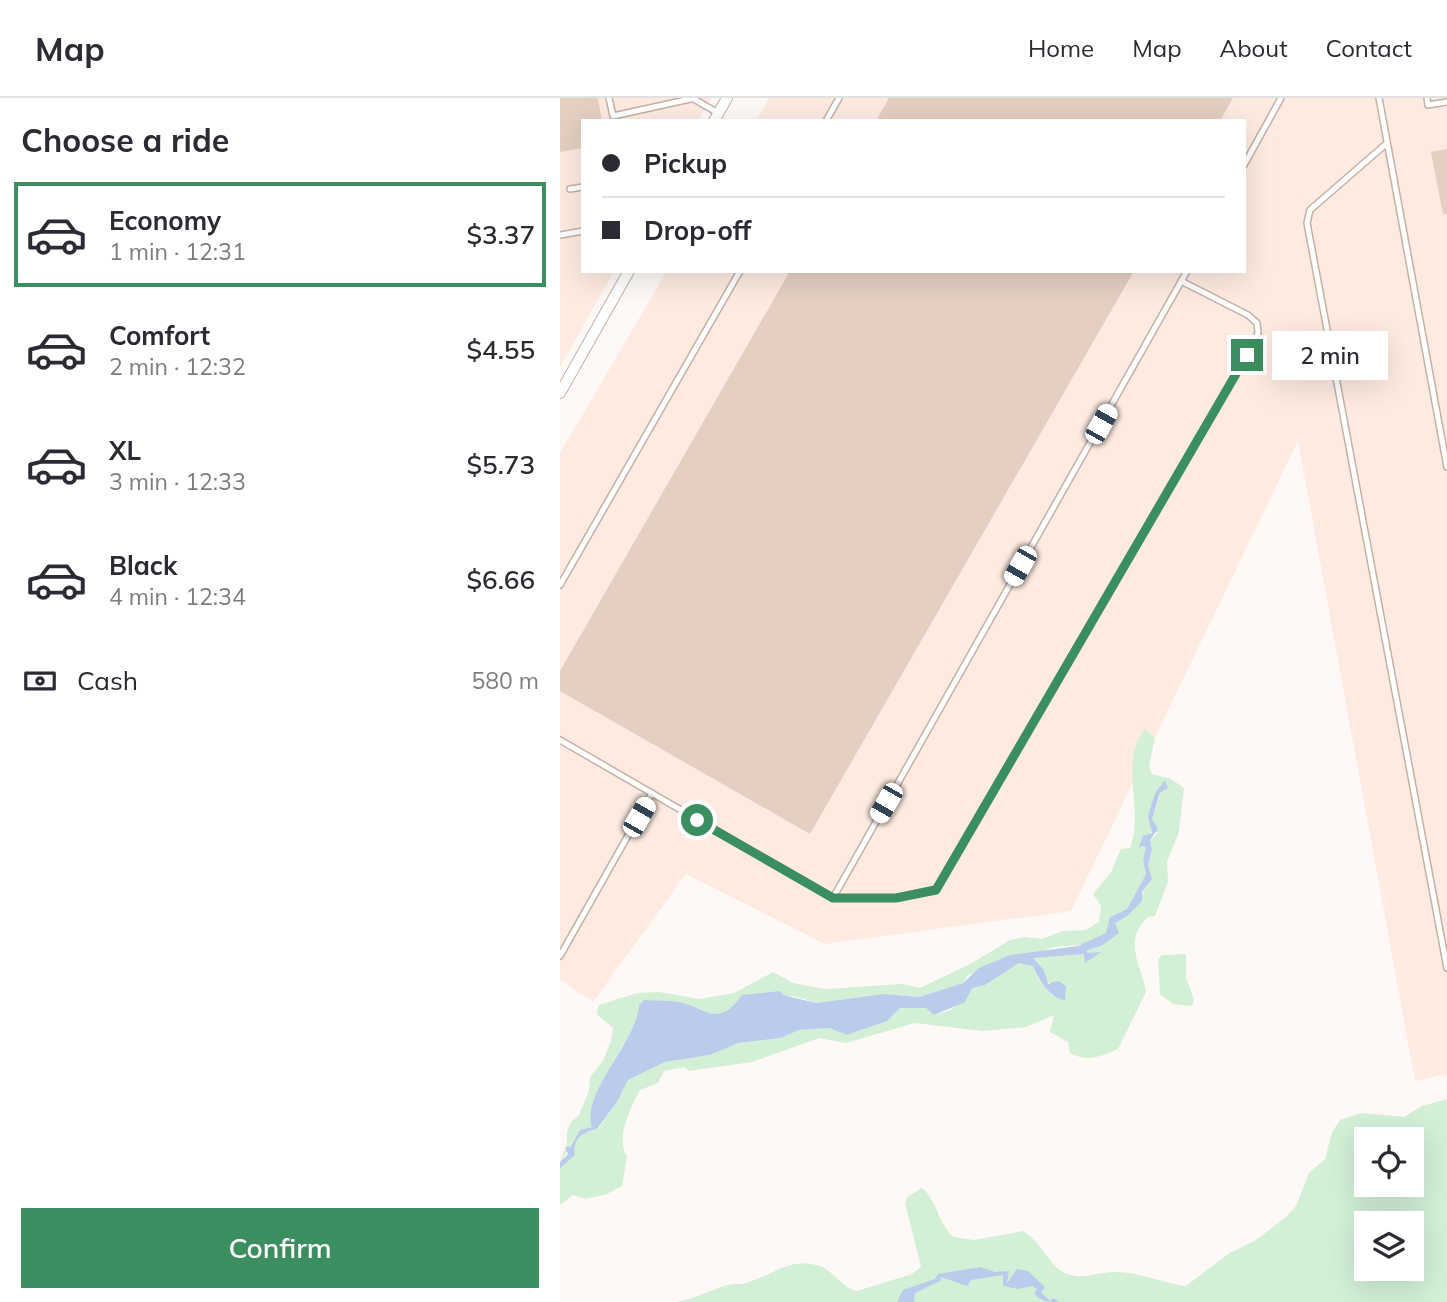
<!DOCTYPE html>
<html lang="en">
<head>
<meta charset="utf-8">
<style>
  :root { --surface:#fff; --page:#f7f7f7; --text:#2b2b33; --muted:#7c7c81; --line:#e1e1e2; --accent:#3b8e5f }
  body { margin:0; font-family:Mulish,sans-serif; background:var(--page); color:var(--text); height:100vh; display:flex; flex-direction:column; font-size:26px; white-space:nowrap }
  * { box-sizing:border-box; margin:0 }
  p { font-size:23px; color:var(--muted) }
  .icon { flex:none; width:38px; height:38px; fill:none; stroke:currentColor; stroke-width:2; stroke-linecap:round; stroke-linejoin:round }
  .map { position:relative; flex:1; overflow:hidden }
  .details { display:flex; flex-direction:column; background:var(--surface); width:560px }
  .details>* { flex:none }
  .banner { position:absolute; left:21px; top:21px; width:665px; height:154px; border-radius:0px; box-shadow:0 7px 28px #0002; display:grid; align-content:center; height:154px; padding:0 21px; background:var(--surface) }
  .fabs { position:absolute; left:794px; top:1029px; display:grid; gap:14px }
  .fabs a { display:grid; place-items:center; width:70px; height:70px; border-radius:0px; background:var(--surface); box-shadow:0 7px 28px #0002; font-size:35px }
  .end { position:absolute; width:32px; height:32px; margin:-16px; border:9px solid #3b8e5f; background:#fff; box-shadow:0 0 0 4px #fff }
  .from { border-radius:50% }
  .bubble { position:absolute; height:49px; border-radius:0px; background:var(--surface); box-shadow:0 7px 28px #0002; font-size:23px; font-weight:600; line-height:49px; text-align:center }
  .car { position:absolute; width:21px; height:42px; margin:-21px -10px; border-radius:9px; box-shadow:0 0 5px 2px #0007; background:linear-gradient(#fff 24%,#345 0 40%,#fff 0 76%,#345 0 86%,#fff 0) }
  .banner b { display:flex; align-items:center; gap:24px; height:66px; font-size:26px }
  .banner b+b { border-top:2px solid var(--line) }
  .banner i { width:18px; height:18px; background:var(--text) }
  ul { padding:0; list-style:none }
  li { display:flex; align-items:center; gap:21px; height:105px; margin:0 14px 10px; padding:0 7px; border:4px solid transparent; border-radius:0px }
  li div { flex:1 }
  li b { display:block; font-size:26px }
  li em { font-style:normal; font-weight:600 }
  li.selected { border-color:var(--accent) }
  li>.icon { width:63px; height:63px; stroke-width:1.5 }
  h2 { padding:0 21px; font-size:32px; line-height:84px }
  .pay { display:flex; align-items:center; gap:18px; height:77px; padding:0 21px; font-size:26px }
  .pay p { margin-inline-start:auto }
  .button { display:flex; gap:14px; margin-top:auto; padding:14px 21px }
  .button a { flex:1; height:80px; border-radius:0px; background:var(--accent); color:#fff; font-size:28px; font-weight:600; line-height:80px; text-align:center }
  header { display:flex; align-items:center; gap:42px; box-sizing:border-box; height:98px; padding:0 35px; background:var(--surface); border-bottom:2px solid var(--line) }
  header strong { font-size:33px }
  nav { display:flex; gap:38px; margin-inline-start:auto; font-size:24px }
  main { display:flex; flex:1; min-height:0 }
  .map>svg:first-child { display:block }
</style>
</head>
<body>
<header>
<strong>Map</strong>
<nav><a>Home</a><a>Map</a><a>About</a><a>Contact</a></nav>
</header>
<main>
<section class="details">
<h2>Choose a ride</h2>
<ul>
<li class="selected"><svg class="icon" aria-label="car" viewBox="0 0 24 24"><path d="M5 17H2v-5l4-1 3-4h7l3 4 3 1v5h-3M9 17h6M6 11h13"/><circle cx="7" cy="17" r="2"/><circle cx="17" cy="17" r="2"/></svg><div><b>Economy</b><p>1 min · 12:31</p></div><em>$3.37</em></li>
<li><svg class="icon" aria-label="car" viewBox="0 0 24 24"><path d="M5 17H2v-5l4-1 3-4h7l3 4 3 1v5h-3M9 17h6M6 11h13"/><circle cx="7" cy="17" r="2"/><circle cx="17" cy="17" r="2"/></svg><div><b>Comfort</b><p>2 min · 12:32</p></div><em>$4.55</em></li>
<li><svg class="icon" aria-label="car" viewBox="0 0 24 24"><path d="M5 17H2v-5l4-1 3-4h7l3 4 3 1v5h-3M9 17h6M6 11h13"/><circle cx="7" cy="17" r="2"/><circle cx="17" cy="17" r="2"/></svg><div><b>XL</b><p>3 min · 12:33</p></div><em>$5.73</em></li>
<li><svg class="icon" aria-label="car" viewBox="0 0 24 24"><path d="M5 17H2v-5l4-1 3-4h7l3 4 3 1v5h-3M9 17h6M6 11h13"/><circle cx="7" cy="17" r="2"/><circle cx="17" cy="17" r="2"/></svg><div><b>Black</b><p>4 min · 12:34</p></div><em>$6.66</em></li>
</ul>
<div class="pay"><svg class="icon" aria-label="cash" viewBox="0 0 24 24"><path d="M3 7h18v10H3z"/><circle cx="12" cy="12" r="2"/></svg>Cash<p>580 m</p></div>
<div class="button"><a>Confirm</a></div>
</section>
<div class="map">
<svg width="887" height="1204" viewBox="0 0 887 1204">
  <rect width="100%" height="100%" fill="#fef9f7"/>
  <g fill="#fdebe1">
    <path d="M0,0H151L138,23H23V173H54L0,269Z"/>
    <path d="M209,0H887V976L855,983L738,343L511,813L265,846L126,776L33,904L0,882V355L107,173H684V23H196Z"/>
  </g>
  <g fill="#d3efd6" fill-rule="evenodd">
    <path d="M585,631L595,640L589,668L592,676L611,681L624,690L619,734L607,764L608,784L595,818L588,819C562,844 581,864 586,894L558,951C541,958 528,965 510,955L508,944L490,934L494,917L466,929L423,933L355,925L286,945L259,940L192,964L129,973L124,969L104,973L98,985L80,992C71,1009 55,1040 67,1058L62,1088L47,1096L26,1101L13,1097L0,1107V1070L18,1039L25,1033L38,1031L57,1004L68,982L105,964L150,957L178,945L221,940L239,932L269,930L287,937L327,923L340,910H366L374,917L391,912L412,890L425,887L459,865L473,868L478,881L492,898L493,887L486,883L484,872L473,860L479,857L534,856L537,855H526V852L541,848L556,833L555,825L566,819L592,781L588,767L592,752L590,742L597,736L592,721L605,683L588,718C594,733 592,736 581,748L587,749L583,763L586,776L567,811L550,819L547,835L530,846L494,849L408,877L403,885L359,899L324,896L256,905L234,898L182,897C156,934 145,907 119,905C106,903 92,906 79,907L78,922L53,964L33,1029C10,1035 13,1048 0,1064L7,1046V1033L11,1024L19,1017L29,993L30,979L43,963L51,943L53,930L36,916L39,907L77,895L99,894L140,901L174,895L213,874L233,885L265,891L342,886L360,890L412,865L450,842L464,839L481,841L503,833L526,832L539,824L541,808L533,796L551,774L561,751L570,750C585,713 558,664 585,631Z"/>
    <path d="M626,856V879L634,901L632,908L613,906L600,896L598,861L602,857Z"/>
    <path d="M887,1001V1204H116C135,1201 150,1192 168,1187C174,1185 182,1187 189,1184C211,1177 231,1160 256,1167C273,1170 280,1190 297,1193L352,1176L361,1169L345,1105L347,1099L362,1090C378,1104 378,1126 394,1139L414,1142L463,1133C480,1143 489,1165 501,1173C520,1184 536,1174 555,1174C574,1173 604,1185 626,1188L668,1156L696,1142L726,1119L736,1108L749,1075L765,1061L772,1034L780,1022L801,1015L844,1019L862,1008ZM807,1041H852V1087H807ZM807,1125H852V1171H807Z"/>
  </g>
  <g fill="#bacbec">
    <path d="M605,682L608,690L600,695L592,721L598,731L590,742L592,752L588,767L592,781L582,794V803L566,819L555,825L559,835L541,848L527,852V855L541,854L525,865L524,856L473,860L484,872L488,886L498,883L506,888L505,902C490,901 478,881 473,868L459,865L425,887L412,890L405,904L374,917L366,910H340L327,923L287,937L269,930L239,932L221,940L178,945L150,957L105,964L68,982L57,1004L37,1031C23,1034 12,1040 15,1057L0,1070V1064L8,1056L5,1049H10L20,1032L32,1029C20,996 78,942 79,907L84,902C95,903 107,902 118,904C146,909 157,932 182,897L220,893L223,897L256,905L324,896L359,899L403,885L419,870L450,857L518,848L546,835L550,819L567,811L586,776L583,763L586,749L581,748L578,752L583,738L592,735L588,718L595,695Z"/>
    <path d="M421,1169L435,1174L449,1173L447,1185L457,1171L468,1173L485,1189L481,1194L490,1203L493,1200L499,1204C488,1204 481,1204 474,1195L477,1191L472,1188L458,1191L443,1188V1177L411,1182L407,1188L381,1179L380,1183L355,1195L354,1204H337L343,1192L375,1181L378,1176Z"/>
  </g>
  <g fill="#e4cfc2">
    <path d="M0,0H38L42,23H23V50L0,54Z"/>
    <path d="M329,0H673L660,23H316Z"/>
    <path d="M887,51V116H883L871,54Z"/>
    <path d="M230,173H574L250,736L0,593V573Z"/>
  </g>
  <g fill="none" stroke-linecap="round" stroke-linejoin="round">
    <defs>
      <g id="lane">
        <path d="M49,0L53,18L135,0"/>
        <path d="M819,0L887,369"/>
        <path d="M867,0L868,7L887,4"/>
        <path d="M134,1L158,15"/>
        <path d="M266,23L279,0"/>
        <path d="M826,46L750,112L747,125L887,870"/>
        <path d="M684,67L721,0"/>
        <path d="M10,91L23,89"/>
        <path d="M0,137L23,133"/>
        <path d="M0,487L180,173"/>
        <path d="M0,642L273,800L627,173"/>
        <path d="M273,800H336L376,791L687,257L698,235L697,225L688,217L621,183"/>
        <path d="M0,858L92,695"/>
      </g>
      <g id="street">
        <path d="M154,23L167,0"/>
        <path d="M0,295L69,173"/>
      </g>
    </defs>
    <use href="#lane" stroke="#c5b0a4" stroke-width="8"/>
    <use href="#street" stroke="#c5b0a4" stroke-width="12"/>
    <use href="#lane" stroke="#fff" stroke-width="5"/>
    <use href="#street" stroke="#fff" stroke-width="10"/>
  </g>
  <g fill="none" stroke-linecap="round" stroke-linejoin="round">
    <path stroke="#3b8e5f" stroke-width="9" d="M137,722L273,800H336L376,792L687,257"/>
  </g>
</svg>
<div class="fabs">
<a><svg class="icon" aria-label="locate" viewBox="0 0 24 24"><circle cx="12" cy="12" r="6"/><path d="M12 2v4M12 18v4M2 12h4M18 12h4"/></svg></a>
<a><svg class="icon" aria-label="layers" viewBox="0 0 24 24"><path d="M12 4l9 5-9 5-9-5zM3 14l9 5 9-5"/></svg></a>
</div>
<i class="end from" style="left:137px;top:722px"></i>
<i class="end" style="left:687px;top:257px"></i>
<div class="bubble" style="left:712px;top:233px;width:116px">2 min</div>
<i class="car" style="left:541px;top:326px;rotate:29deg"></i>
<i class="car" style="left:460px;top:468px;rotate:210deg"></i>
<i class="car" style="left:326px;top:705px;rotate:210deg"></i>
<i class="car" style="left:79px;top:719px;rotate:30deg"></i>
<div class="banner">
<b><i class="from"></i>Pickup</b>
<b><i></i>Drop-off</b>
</div>
</div>
</main>
</body>
</html>
